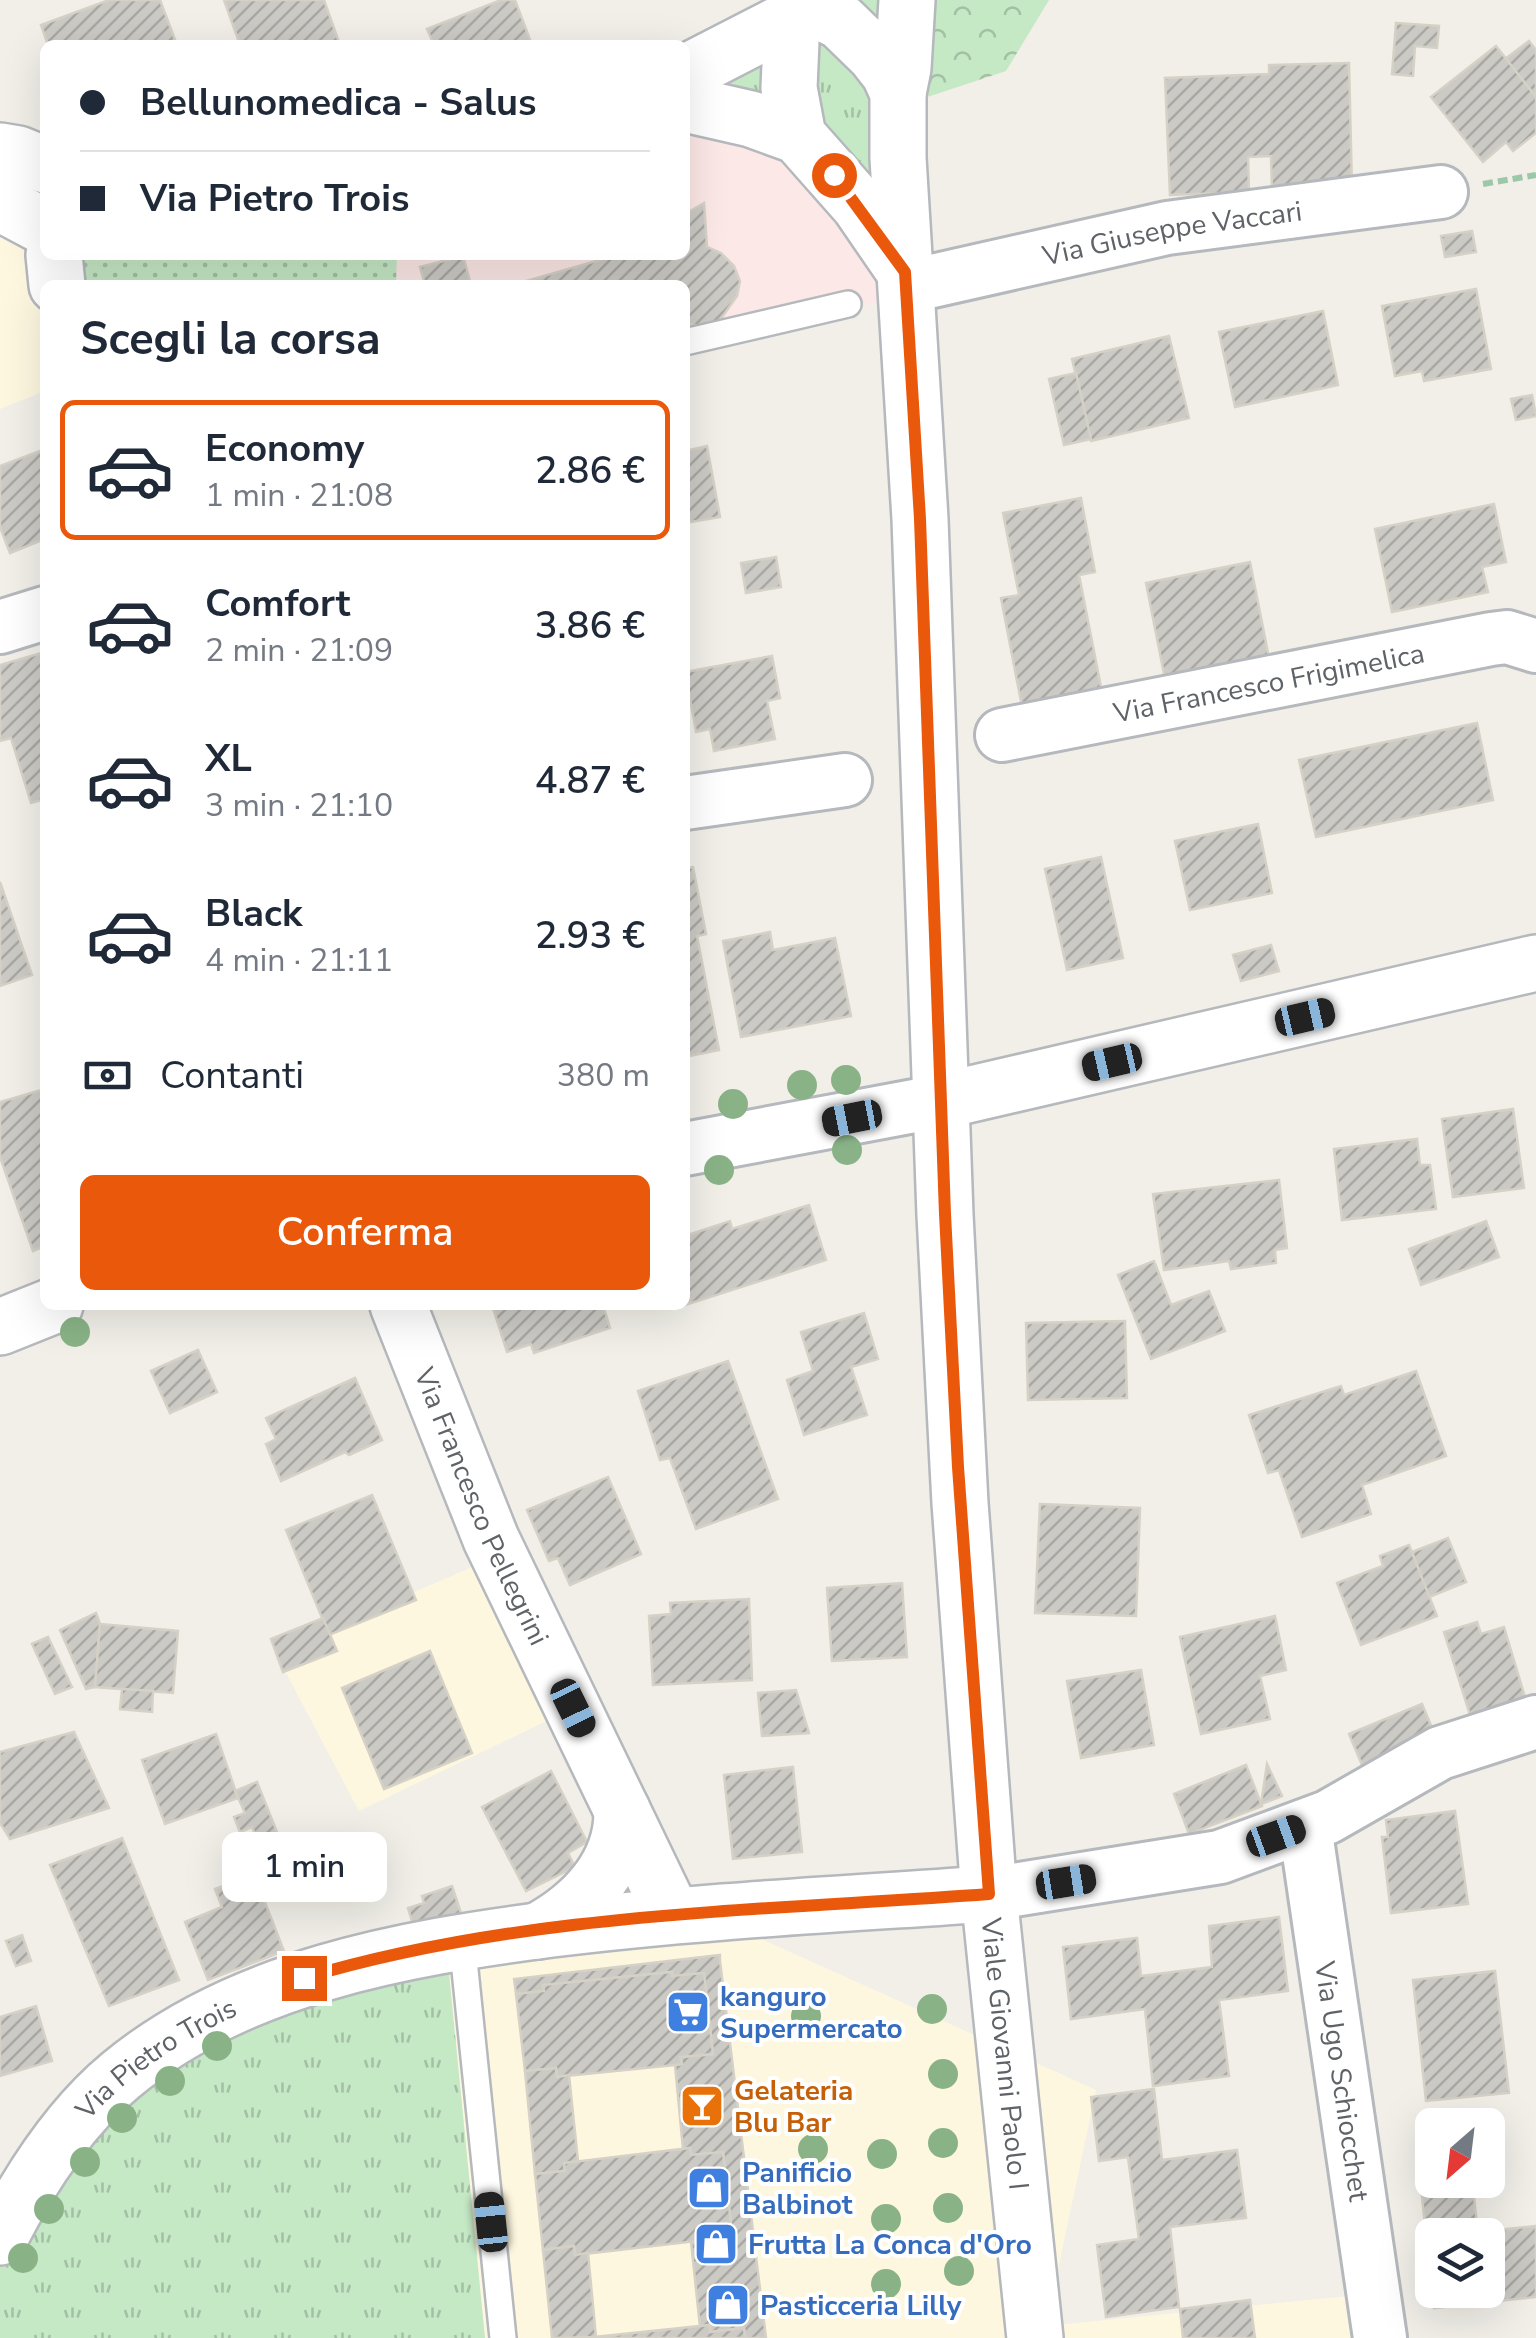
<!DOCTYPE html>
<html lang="it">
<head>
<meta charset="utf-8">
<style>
  :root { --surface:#fff; --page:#f2f2f3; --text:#1f2937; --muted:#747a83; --line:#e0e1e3; --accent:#ea580c }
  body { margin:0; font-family:"Nunito Sans",sans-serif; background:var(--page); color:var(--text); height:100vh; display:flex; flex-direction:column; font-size:38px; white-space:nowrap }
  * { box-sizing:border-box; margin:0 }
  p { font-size:32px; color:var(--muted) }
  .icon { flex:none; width:55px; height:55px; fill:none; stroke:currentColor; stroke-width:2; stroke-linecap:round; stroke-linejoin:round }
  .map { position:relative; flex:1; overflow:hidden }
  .panel { position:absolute; left:40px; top:280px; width:650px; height:1030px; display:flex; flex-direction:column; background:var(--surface); border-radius:15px; box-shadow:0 10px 40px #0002 }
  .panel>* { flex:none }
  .banner { position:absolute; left:40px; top:40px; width:650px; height:220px; border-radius:15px; box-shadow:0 10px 40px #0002; display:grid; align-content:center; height:220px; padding:0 40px; background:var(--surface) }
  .needle { width:65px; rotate:208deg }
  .fabs { position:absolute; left:1415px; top:2108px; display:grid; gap:20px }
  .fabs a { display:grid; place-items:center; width:90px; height:90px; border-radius:15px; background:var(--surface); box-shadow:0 10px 40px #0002; font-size:50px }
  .end { position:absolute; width:45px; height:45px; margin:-22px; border:12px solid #ea580c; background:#fff; box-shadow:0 0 0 5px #fff }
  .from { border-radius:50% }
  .bubble { position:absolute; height:70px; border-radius:15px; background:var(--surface); box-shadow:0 10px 40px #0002; font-size:32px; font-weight:600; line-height:70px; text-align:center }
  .car { position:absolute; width:30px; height:60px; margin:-30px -15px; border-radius:12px; box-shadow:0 0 8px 2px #0007; background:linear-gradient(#222 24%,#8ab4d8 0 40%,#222 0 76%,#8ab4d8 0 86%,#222 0) }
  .banner b { display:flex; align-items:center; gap:35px; height:95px; font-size:38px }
  .banner b+b { border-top:2px solid var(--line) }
  .banner i { width:25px; height:25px; background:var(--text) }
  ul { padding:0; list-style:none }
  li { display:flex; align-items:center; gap:30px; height:140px; margin:0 20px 15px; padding:0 20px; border:5px solid transparent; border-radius:15px }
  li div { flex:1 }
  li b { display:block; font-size:38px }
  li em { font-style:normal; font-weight:600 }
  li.active { border-color:var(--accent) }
  li>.icon { width:90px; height:90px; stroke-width:1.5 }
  h2 { padding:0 40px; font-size:45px; line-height:120px }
  .pay { display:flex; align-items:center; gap:25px; height:110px; padding:0 40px; font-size:38px }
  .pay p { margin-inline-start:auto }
  .cta { display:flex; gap:20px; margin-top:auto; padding:20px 40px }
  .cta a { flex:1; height:115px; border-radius:15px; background:var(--accent); color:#fff; font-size:40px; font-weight:600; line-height:115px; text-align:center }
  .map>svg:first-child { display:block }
</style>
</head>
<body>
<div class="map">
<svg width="1536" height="2338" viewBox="0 0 1536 2338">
  <defs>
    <pattern id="grass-tufts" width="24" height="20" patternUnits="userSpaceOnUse" patternTransform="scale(2.5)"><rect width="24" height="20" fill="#c5e8c5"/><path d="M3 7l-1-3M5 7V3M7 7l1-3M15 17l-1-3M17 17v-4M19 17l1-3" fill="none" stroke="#a3c0a4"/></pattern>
    <pattern id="forest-crowns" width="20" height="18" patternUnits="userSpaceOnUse" patternTransform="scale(2.5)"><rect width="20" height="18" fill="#c5e8c5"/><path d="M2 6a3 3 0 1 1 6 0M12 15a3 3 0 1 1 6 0" fill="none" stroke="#a3c0a4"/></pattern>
    <pattern id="park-dots" width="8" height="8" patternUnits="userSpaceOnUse" patternTransform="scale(2.5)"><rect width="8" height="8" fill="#c5e8c5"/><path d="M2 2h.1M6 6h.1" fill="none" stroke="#a3c0a4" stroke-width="1.8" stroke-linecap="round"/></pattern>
    <pattern id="building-hatch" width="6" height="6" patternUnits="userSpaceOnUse" patternTransform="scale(2.5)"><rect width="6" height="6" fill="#cccac5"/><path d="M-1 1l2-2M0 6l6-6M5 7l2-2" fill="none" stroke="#a9a8a4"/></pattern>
  </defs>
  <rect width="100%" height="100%" fill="#f1efe8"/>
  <g fill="#fef7e0">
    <path d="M0,181L45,285V391L0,409Z"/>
    <path d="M507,1552L584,1703L359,1811L275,1652Z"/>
    <path d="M682,1903L1096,2090L1046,2326L1359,2295L1364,2338H485L447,1953Z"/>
  </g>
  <path fill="#fce8e6" d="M685,96L868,220L910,294L685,350V285H396L397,255H685Z"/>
  <g fill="url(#grass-tufts)">
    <path d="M837,0H886L909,103L868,220L685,96Z"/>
    <path d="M447,1953L485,2338H0V2213L241,1991Z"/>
  </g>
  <path fill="url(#forest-crowns)" d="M886,0H1049L1006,71L909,103Z"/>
  <path fill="url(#park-dots)" d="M30,182H45V255H397L396,285H50Z"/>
  <g fill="url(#building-hatch)" stroke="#d6d1c6" stroke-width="2.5" fill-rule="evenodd">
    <path d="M109,0H160L177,45H48L41,25Z"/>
    <path d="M224,0H324L340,45H240Z"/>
    <path d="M501,0H515L532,45H434L427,29Z"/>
    <path d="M1396,23L1439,26L1437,48L1415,46L1413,76L1392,74Z"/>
    <path d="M1529,41L1536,50V97L1505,59Z"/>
    <path d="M1496,46L1536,97V133L1513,151L1506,142L1483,162L1431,97Z"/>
    <path d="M1349,63L1352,188L1272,190L1271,156L1248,157L1249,192L1170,195L1165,78L1269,74V65Z"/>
    <path d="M704,203L707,247L721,253L734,266L740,281L737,296L720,320L705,326L685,324V285H527L526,281L617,255H685V214Z"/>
    <path d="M1472,231L1476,252L1445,257L1441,236Z"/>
    <path d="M463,256L470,281L454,285H425L420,267Z"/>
    <path d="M1476,289L1491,369L1424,381L1422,371L1395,376L1382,306Z"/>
    <path d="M1323,311L1338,385L1235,407L1219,332Z"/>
    <path d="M1169,336L1189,418L1091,441L1072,359Z"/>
    <path d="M1076,373L1091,439L1064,445L1049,379Z"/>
    <path d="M1532,395L1536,416L1516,420L1511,399Z"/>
    <path d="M707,446L720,517L685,523V451Z"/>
    <path d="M45,449V539L10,553L0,527V466Z"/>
    <path d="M1081,498L1095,572L1079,575L1103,697L1023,712L1001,598L1019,595L1003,513Z"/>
    <path d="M1494,504L1506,562L1482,567L1488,592L1392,612L1375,529Z"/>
    <path d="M776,557L781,587L746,593L741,563Z"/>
    <path d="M1250,562L1270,663L1166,684L1146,583Z"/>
    <path d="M45,652V799L31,803L11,738L0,741V665Z"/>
    <path d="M772,656L780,698L767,701L775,739L714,751L710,729L696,732L685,672Z"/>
    <path d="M1477,723L1493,800L1316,837L1299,760Z"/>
    <path d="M1258,824L1272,893L1190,910L1175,841Z"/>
    <path d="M1101,857L1123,958L1067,970L1045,869Z"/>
    <path d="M693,867L706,934L697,936L719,1050L685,1057V869Z"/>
    <path d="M0,882L32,975L0,986Z"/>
    <path d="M770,932L773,950L835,938L851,1016L741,1037L723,941Z"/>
    <path d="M1271,945L1279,971L1241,981L1233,955Z"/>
    <path d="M45,1089V1246L33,1251L0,1157V1102Z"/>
    <path d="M1513,1109L1524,1188L1453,1197L1442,1119Z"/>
    <path d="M1417,1139L1420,1165H1430L1436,1209L1342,1220L1334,1149Z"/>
    <path d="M1279,1180L1287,1248L1275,1250L1276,1263L1231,1269L1229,1261L1164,1270L1153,1194Z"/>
    <path d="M809,1205L826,1260L685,1305V1236L730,1221L732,1229Z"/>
    <path d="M1486,1221L1499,1257L1421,1285L1409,1249Z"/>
    <path d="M1154,1261L1171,1305L1209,1291L1225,1331L1151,1359L1118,1275Z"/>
    <path d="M492,1305H603L610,1328L534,1353L531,1344L507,1352Z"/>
    <path d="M864,1313L878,1359L851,1367L867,1415L804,1435L787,1380L813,1371L801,1332Z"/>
    <path d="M1125,1321L1127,1398L1028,1400L1026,1323Z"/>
    <path d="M198,1350L217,1392L170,1413L151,1371Z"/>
    <path d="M728,1361L778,1499L696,1529L670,1458L660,1460L638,1391Z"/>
    <path d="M1416,1371L1446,1456L1362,1485L1371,1514L1302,1537L1279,1470L1268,1473L1249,1415L1341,1386L1344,1395Z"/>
    <path d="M355,1378L382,1440L349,1455L345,1452L281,1481L266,1444L276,1439L266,1418Z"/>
    <path d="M608,1477L641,1554L570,1585L558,1558L549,1561L527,1510Z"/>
    <path d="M372,1495L416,1600L329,1635L286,1530Z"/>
    <path d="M1040,1504L1140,1508L1136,1616L1035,1613Z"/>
    <path d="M1448,1538L1466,1582L1429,1597L1412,1552Z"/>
    <path d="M1409,1545L1437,1616L1361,1645L1337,1583L1383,1566L1380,1556Z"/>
    <path d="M902,1583L907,1657L832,1661L827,1588Z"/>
    <path d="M749,1599L752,1680L653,1685L649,1616L671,1614L670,1603Z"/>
    <path d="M96,1613L100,1624L95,1687L86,1689L60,1630Z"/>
    <path d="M1275,1616L1286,1670L1260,1676L1270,1719L1201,1734L1180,1637Z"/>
    <path d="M323,1618L337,1651L283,1672L271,1639Z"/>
    <path d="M1477,1622L1481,1634L1504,1627L1530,1714L1475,1731L1444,1632Z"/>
    <path d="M100,1624L178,1631L173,1693L95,1687Z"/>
    <path d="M48,1637L72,1687L55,1694L32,1644Z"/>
    <path d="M430,1651L472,1753L384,1789L342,1688Z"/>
    <path d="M1141,1670L1154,1745L1081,1758L1067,1681Z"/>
    <path d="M122,1689L153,1691L152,1712L120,1709Z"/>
    <path d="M796,1690L809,1733L762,1736L758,1693Z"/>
    <path d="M1422,1704L1438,1742L1365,1772L1349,1734Z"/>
    <path d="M74,1732L109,1808L10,1839L0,1823V1752Z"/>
    <path d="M216,1734L238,1798L165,1824L142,1760Z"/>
    <path d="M1267,1764L1282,1796L1261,1804Z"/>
    <path d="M1246,1765L1262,1806L1189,1834L1174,1794Z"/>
    <path d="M793,1767L802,1852L733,1859L724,1775Z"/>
    <path d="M551,1771L587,1842L568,1853L575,1867L526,1891L482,1807Z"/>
    <path d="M257,1782L279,1837L259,1845L252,1827L240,1832L234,1817L245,1813L235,1791Z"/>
    <path d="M1455,1811L1468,1904L1391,1913L1382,1837H1388L1386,1820Z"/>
    <path d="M122,1838L179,1980L109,2006L50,1865Z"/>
    <path d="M254,1874L284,1951L208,1980L185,1922L222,1907L215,1889Z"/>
    <path d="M452,1886L463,1919L416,1935L408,1908L424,1903L422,1896Z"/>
    <path d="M1279,1917L1288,1991L1219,2000L1229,2076L1153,2086L1145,2009L1071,2019L1063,1947L1137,1938L1141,1976L1212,1967L1209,1926Z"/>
    <path d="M22,1935L31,1961L16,1966L6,1941Z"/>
    <path d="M720,1955V1961L766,2338H745L744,2328L710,2332V2325L700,2327L691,2242L732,2233L723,2152L691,2155L690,2148L683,2149L675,2065L682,2064L680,2057L713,2054L704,1973L672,1976V1972L543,1985L544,1991L516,1994L514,1979Z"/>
    <path d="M1495,1971L1509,2093L1426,2101L1413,1980Z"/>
    <path d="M672,1972V1976L704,1973L713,2054L680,2057L682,2064L675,2065L557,2077L556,2068L525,2071L516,1994L544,1991L543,1985Z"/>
    <path d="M36,2006L52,2061L0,2076V2017Z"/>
    <path d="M556,2068L557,2077L569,2075L578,2161L564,2163L565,2171L535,2174L525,2071Z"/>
    <path d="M1154,2089L1162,2160L1237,2150L1246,2218L1170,2227L1179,2307L1106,2317L1097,2245L1139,2239L1128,2157L1099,2161L1091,2097Z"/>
    <path d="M690,2148L691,2155L723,2152L732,2233L706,2236V2240L575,2255L574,2246L543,2250L535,2174L565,2171L564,2163Z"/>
    <path d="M1432,2178L1472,2180L1478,2232L1536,2226V2297L1434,2308L1420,2179ZM1432,2235H1488V2290H1432Z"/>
    <path d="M574,2246L575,2255L588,2253L596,2337L552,2338L543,2250Z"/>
    <path d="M1250,2300L1255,2338H1183L1180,2309Z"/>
    <path d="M710,2325V2332L744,2328L745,2338H584Z"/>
  </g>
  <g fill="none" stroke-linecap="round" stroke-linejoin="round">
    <defs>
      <g id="service">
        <path d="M685,342L848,304"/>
        <path d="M462,1941L503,2338"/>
      </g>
      <g id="minor">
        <path id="s1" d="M906,287L1167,228L1441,192"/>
        <path d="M0,627L45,613"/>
        <path id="s2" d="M1002,735L1491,639L1507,637L1536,646"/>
        <path d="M685,803L845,780"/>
        <path d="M685,1149L941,1101"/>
        <path id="s3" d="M1305,1826L1380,2338"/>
        <path d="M989,1894L1220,1857L1328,1817L1440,1753L1536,1722"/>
      </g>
      <g id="tertiary">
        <path id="s4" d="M809,6L841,22L875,55L889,73L898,93V158L920,519L945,1215L960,1503L989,1894L1035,2338"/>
        <path d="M792,18L789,88L798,136L859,205L905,272"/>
        <path d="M685,73L792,18L818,0"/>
        <path d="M898,93L903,68L907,0"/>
        <path d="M685,104L751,119L798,136"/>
        <path d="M0,151L18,154L45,165"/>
        <path d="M0,203L45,227"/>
        <path d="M54,255L57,285"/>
        <path d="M941,1101L1536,963"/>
        <path id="s5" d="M398,1305L491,1539L672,1914"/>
        <path d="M0,1327L55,1305"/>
        <path d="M538,1931C584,1906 623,1865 622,1810"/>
        <path id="s6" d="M0,2237C30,2179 70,2117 121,2075C239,1977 405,1948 552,1929C697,1911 843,1904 989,1894"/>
      </g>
    </defs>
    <use href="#service" stroke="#b5b8bc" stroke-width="30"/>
    <use href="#minor" stroke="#b5b8bc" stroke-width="58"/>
    <use href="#tertiary" stroke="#b5b8bc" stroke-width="60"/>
    <g stroke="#9cc7a9" stroke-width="6" stroke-dasharray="10 5" stroke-linecap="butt">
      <path d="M1483,184L1536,175"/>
      <path d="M754,2244L799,2240"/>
    </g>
    <use href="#service" stroke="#fff" stroke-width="25"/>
    <use href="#minor" stroke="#fff" stroke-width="52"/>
    <use href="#tertiary" stroke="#fff" stroke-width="55"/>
  </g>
  <g fill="#89b387">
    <circle cx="846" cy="1080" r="15"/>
    <circle cx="802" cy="1085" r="15"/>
    <circle cx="733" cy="1104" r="15"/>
    <circle cx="847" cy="1150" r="15"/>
    <circle cx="719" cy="1170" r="15"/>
    <circle cx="75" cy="1332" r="15"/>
    <circle cx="932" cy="2009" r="15"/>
    <circle cx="806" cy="2016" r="15"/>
    <circle cx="217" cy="2046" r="15"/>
    <circle cx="943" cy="2074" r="15"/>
    <circle cx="170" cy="2081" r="15"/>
    <circle cx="122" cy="2118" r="15"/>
    <circle cx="943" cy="2143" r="15"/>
    <circle cx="813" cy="2149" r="15"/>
    <circle cx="882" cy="2154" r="15"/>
    <circle cx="85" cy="2162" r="15"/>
    <circle cx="948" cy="2208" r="15"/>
    <circle cx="49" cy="2209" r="15"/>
    <circle cx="886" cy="2219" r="15"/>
    <circle cx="23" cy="2258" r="15"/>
    <circle cx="959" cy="2271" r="15"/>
    <circle cx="886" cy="2284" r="15"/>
  </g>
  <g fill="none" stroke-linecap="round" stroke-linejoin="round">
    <path stroke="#ea580c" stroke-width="12" d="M304,1978C525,1912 760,1911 989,1894L958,1467L945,1214L920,519L905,272L834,175"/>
  </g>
  <defs>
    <symbol id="supermarket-square" viewBox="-11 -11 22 22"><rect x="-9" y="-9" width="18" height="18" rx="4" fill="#3f7fe0" stroke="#fff"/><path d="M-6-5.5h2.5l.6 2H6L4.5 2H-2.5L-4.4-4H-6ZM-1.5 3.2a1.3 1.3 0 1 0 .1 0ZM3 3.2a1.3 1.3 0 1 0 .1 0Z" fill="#fff"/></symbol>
    <symbol id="bar-square" viewBox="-11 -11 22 22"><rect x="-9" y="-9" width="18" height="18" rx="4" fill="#e8710a" stroke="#fff"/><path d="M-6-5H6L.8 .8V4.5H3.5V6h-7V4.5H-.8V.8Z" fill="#fff"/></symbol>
    <symbol id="shop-square" viewBox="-11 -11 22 22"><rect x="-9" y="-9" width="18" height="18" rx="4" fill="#3f7fe0" stroke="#fff"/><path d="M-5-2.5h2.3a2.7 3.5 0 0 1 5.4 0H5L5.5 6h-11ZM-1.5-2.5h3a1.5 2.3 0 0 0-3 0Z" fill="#fff"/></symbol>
  </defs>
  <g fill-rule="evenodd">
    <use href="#supermarket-square" x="663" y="1987" width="50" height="50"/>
    <use href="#bar-square" x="677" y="2081" width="50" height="50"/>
    <use href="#shop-square" x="684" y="2163" width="50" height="50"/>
    <use href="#shop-square" x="691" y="2219" width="50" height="50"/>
    <use href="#shop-square" x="703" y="2280" width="50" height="50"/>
  </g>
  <g text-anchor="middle" stroke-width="8" stroke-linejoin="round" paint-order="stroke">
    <g font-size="28" fill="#5f6368" stroke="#fff">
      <text dy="10" stroke="none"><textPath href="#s1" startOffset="272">Via Giuseppe Vaccari</textPath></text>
      <text dy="10" stroke="none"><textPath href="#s2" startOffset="272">Via Francesco Frigimelica</textPath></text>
      <text dy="10" stroke="none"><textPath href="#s5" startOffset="218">Via Francesco Pellegrini</textPath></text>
      <text dy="10" stroke="none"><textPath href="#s4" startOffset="2092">Viale Giovanni Paolo I</textPath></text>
      <text dy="10" stroke="none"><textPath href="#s6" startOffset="242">Via Pietro Trois</textPath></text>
      <text dy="10" stroke="none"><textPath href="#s3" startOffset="258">Via Ugo Schiocchet</textPath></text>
    </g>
    <g font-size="28" font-weight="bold" fill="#366cbe" stroke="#fff" text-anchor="start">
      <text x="720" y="2006">kanguro<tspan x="720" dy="32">Supermercato</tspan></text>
      <text x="742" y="2182">Panificio<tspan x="742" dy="32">Balbinot</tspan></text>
      <text x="748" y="2254">Frutta La Conca d'Oro</text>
      <text x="760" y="2315">Pasticceria Lilly</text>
    </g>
    <g font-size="28" font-weight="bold" fill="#c56008" stroke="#fff" text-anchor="start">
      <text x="734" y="2100">Gelateria<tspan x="734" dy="32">Blu Bar</tspan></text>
    </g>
  </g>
</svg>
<div class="fabs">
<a><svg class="needle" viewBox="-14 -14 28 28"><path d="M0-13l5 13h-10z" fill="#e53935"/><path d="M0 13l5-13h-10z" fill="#747a83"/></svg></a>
<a><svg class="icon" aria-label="layers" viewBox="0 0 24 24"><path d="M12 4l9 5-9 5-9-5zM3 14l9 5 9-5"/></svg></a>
</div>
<i class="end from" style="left:834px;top:175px"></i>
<i class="end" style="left:304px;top:1978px"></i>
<div class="bubble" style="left:222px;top:1832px;width:165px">1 min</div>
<i class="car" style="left:1305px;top:1017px;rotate:77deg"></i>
<i class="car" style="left:1112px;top:1062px;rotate:257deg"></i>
<i class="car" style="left:852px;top:1118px;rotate:259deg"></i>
<i class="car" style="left:573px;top:1708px;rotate:154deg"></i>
<i class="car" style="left:1276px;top:1836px;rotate:70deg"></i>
<i class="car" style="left:1066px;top:1882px;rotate:81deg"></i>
<i class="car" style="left:491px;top:2222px;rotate:354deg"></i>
<div class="banner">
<b><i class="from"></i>Bellunomedica - Salus</b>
<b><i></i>Via Pietro Trois</b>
</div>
<section class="panel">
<h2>Scegli la corsa</h2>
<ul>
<li class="active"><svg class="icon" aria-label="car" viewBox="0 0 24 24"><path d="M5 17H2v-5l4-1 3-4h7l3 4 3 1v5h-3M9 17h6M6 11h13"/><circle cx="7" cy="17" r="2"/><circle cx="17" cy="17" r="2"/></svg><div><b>Economy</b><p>1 min · 21:08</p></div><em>2.86 €</em></li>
<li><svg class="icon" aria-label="car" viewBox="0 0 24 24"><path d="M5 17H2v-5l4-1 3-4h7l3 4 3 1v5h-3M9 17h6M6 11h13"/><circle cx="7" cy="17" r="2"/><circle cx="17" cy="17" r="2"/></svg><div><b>Comfort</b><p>2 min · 21:09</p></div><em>3.86 €</em></li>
<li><svg class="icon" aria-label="car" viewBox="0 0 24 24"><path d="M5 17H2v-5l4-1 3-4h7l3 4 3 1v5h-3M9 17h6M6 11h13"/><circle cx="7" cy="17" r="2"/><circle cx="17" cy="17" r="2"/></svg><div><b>XL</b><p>3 min · 21:10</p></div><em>4.87 €</em></li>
<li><svg class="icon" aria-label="car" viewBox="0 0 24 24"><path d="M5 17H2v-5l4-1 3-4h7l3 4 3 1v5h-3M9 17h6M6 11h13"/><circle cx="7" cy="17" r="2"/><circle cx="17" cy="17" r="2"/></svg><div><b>Black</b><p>4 min · 21:11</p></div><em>2.93 €</em></li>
</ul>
<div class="pay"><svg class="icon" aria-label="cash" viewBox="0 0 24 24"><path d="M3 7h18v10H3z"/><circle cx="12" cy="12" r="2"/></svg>Contanti<p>380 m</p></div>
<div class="cta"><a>Conferma</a></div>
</section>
</div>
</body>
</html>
